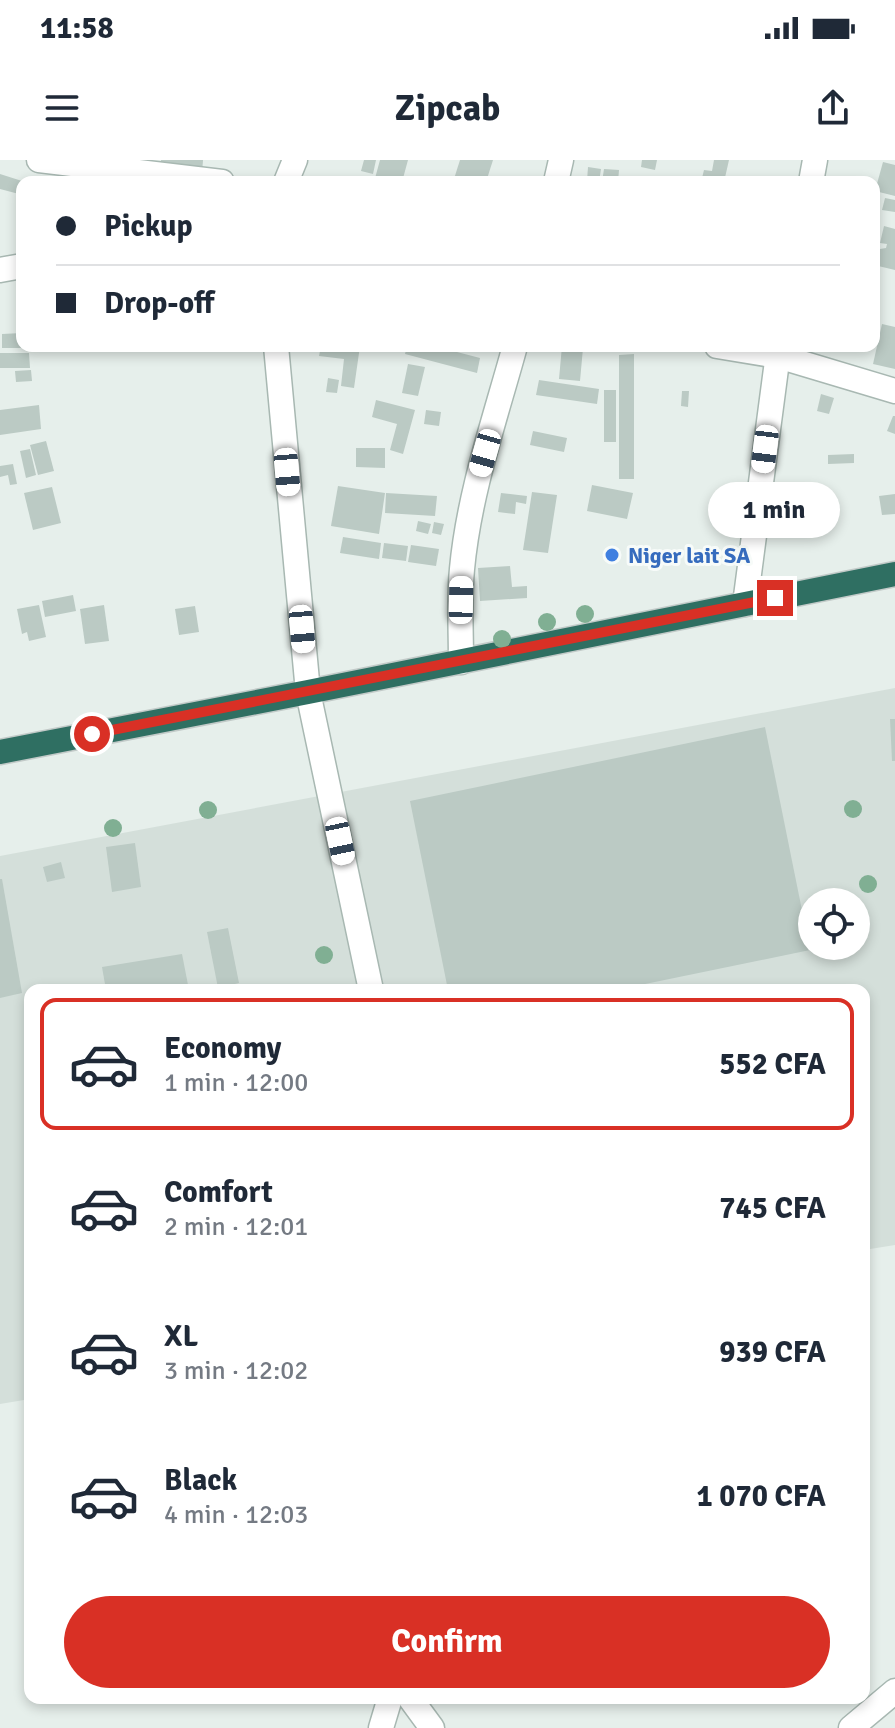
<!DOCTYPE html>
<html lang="en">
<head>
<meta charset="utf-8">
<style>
  :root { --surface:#fff; --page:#f6f6f7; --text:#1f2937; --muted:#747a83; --line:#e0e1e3; --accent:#d93025 }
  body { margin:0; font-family:Signika,sans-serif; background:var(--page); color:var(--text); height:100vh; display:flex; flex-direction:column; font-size:30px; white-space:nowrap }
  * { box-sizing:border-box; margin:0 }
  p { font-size:26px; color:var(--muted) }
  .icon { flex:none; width:44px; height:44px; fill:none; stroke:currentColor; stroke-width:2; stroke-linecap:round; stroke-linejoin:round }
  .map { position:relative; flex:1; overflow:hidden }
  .side { position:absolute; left:24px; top:824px; width:846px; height:720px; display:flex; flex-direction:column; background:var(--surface); border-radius:16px; box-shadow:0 4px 12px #0003 }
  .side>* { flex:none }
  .banner { position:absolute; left:16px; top:16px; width:864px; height:176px; border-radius:16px; box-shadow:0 4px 12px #0003; display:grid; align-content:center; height:176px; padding:0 40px; background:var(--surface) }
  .fabs { position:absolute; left:798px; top:728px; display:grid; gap:16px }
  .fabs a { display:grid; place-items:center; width:72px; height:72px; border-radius:50%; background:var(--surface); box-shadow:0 4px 12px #0003; font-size:40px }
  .end { position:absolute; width:36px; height:36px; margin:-18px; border:10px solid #d93025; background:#fff; box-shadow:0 0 0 4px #fff }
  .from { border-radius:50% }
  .bubble { position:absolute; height:56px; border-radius:28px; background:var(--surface); box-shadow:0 4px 12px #0003; font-size:26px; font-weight:700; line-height:56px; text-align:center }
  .car { position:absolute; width:24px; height:48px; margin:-24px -12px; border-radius:10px; box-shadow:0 0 6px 2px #0007; background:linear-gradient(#fff 24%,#345 0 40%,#fff 0 76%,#345 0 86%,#fff 0) }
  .banner b { display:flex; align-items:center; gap:28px; height:76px; font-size:30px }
  .banner b+b { border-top:2px solid var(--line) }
  .banner i { width:20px; height:20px; background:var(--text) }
  ul { padding:14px 0 0; list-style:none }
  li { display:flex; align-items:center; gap:24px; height:132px; margin:0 16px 12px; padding:0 24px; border:4px solid transparent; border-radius:16px }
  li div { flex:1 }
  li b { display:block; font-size:30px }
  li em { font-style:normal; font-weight:700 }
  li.active { border-color:var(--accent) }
  li>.icon { width:72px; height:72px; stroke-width:1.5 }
  .action { display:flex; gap:16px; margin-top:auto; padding:16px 40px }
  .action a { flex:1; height:92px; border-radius:48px; background:var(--accent); color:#fff; font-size:32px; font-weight:700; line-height:92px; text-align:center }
  .status { display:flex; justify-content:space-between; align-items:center; height:56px; padding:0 40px; background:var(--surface); direction:ltr }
  .status svg { height:22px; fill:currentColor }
  header { display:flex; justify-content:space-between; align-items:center; height:104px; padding:0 40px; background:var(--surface); font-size:36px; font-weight:700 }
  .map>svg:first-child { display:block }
</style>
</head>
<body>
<div class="status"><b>11:58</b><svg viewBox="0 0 49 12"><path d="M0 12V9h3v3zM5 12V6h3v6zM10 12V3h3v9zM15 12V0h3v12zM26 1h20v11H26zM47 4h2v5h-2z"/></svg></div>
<header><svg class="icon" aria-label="menu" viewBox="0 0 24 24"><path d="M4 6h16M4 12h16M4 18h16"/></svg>Zipcab<svg class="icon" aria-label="share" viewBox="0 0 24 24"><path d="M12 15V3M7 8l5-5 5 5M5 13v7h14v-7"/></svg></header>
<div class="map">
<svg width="895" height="1568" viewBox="0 0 895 1568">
  <rect width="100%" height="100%" fill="#e6efeb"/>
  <path fill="#d4dfda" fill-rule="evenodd" d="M895,528V1085L864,1090V830H30V1239L0,1244V696ZM812,742H856V786H812Z"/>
  <g fill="#bbcac4">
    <path d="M161,0H203L202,14L160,11Z"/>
    <path d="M364,0H376L373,14L361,11Z"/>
    <path d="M380,0H408L402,22H374Z"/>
    <path d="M460,0H493L486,22H453Z"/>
    <path d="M642,0H657L655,10L641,7Z"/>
    <path d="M714,0H729L724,22H701L704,10L712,11Z"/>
    <path d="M883,2L895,5V36L875,31Z"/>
    <path d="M588,7L601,9L599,22L587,21Z"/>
    <path d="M604,9L619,10L618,22H602Z"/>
    <path d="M0,14L22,21L19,34L0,29Z"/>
    <path d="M885,38L895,40V52L882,50Z"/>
    <path d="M884,66L895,69V110L874,105V90L886,88L887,84L880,83Z"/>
    <path d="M882,164L895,167V209L873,204Z"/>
    <path d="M22,173V188H2V174Z"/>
    <path d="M321,186H360L354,228L341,226L344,199L319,196Z"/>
    <path d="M407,186H434L480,198L477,213L405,194Z"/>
    <path d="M562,186L583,188L580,221L559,219Z"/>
    <path d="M0,193H29L30,208H0Z"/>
    <path d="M634,194V319H619V195Z"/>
    <path d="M408,204L425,207L418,236L402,233Z"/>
    <path d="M31,210L32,221L16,222L15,211Z"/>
    <path d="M328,218L339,220L337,233L326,232Z"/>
    <path d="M539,220L599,229L597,244L536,235Z"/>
    <rect x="604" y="230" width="12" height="52"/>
    <path d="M682,231H689L688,247L681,246Z"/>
    <path d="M821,234L834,238L829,254L817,251Z"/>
    <path d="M376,240L415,250L403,294L390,290L397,264L372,257Z"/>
    <path d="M39,245L41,269L0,275V250Z"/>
    <path d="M426,250L441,252L439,266L424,264Z"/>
    <path d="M893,256H895V274L887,271Z"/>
    <path d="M533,271L567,278L564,292L530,285Z"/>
    <path d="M46,281L54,311L38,315L30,285Z"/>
    <path d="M356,288H385V308L356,307Z"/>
    <path d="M30,289L36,315L26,318L20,291Z"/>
    <path d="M854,294V303L828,304V295Z"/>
    <path d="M13,304L17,324L10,325L8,315L0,317V306Z"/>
    <path d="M592,325L633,333L627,359L587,351Z"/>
    <path d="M338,326L385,333L379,374L331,366Z"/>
    <path d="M52,327L61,363L33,370L24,333Z"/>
    <path d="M532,332L557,335L548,393L523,390Z"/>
    <path d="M386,333L437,336L435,356L385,353Z"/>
    <path d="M501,333L527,336L526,344L516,342L515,354L498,352Z"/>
    <path d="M895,334V354L882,355L879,336Z"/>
    <path d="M418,361L431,364L428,374L416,371Z"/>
    <path d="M434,362L444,364L441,375L432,373Z"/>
    <path d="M343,377L381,383L379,399L340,393Z"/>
    <path d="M384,383L408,386L406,401L382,398Z"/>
    <path d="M411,385L439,389L436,406L408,402Z"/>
    <path d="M510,406L512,427L527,426V438L480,441L478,408Z"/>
    <path d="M73,435L76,451L45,457L42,441Z"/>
    <path d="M39,445L46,477L29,481L27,472L22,474L17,449Z"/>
    <path d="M104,445L109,481L85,484L80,449Z"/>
    <path d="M195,446L199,472L179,475L175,449Z"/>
    <path d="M890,559H895V601H892Z"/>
    <path d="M765,567L810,790L616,830H448L410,641Z"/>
    <path d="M135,683L141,727L112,732L106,687Z"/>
    <path d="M61,702L65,718L47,722L43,707Z"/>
    <path d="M0,719H2L22,833L0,838Z"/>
    <path d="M228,768L239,823L218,828L207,772Z"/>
    <path d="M182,794L189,830H106L102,807Z"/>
  </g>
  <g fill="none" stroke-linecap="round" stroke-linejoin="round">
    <defs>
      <g id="minor">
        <path d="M39,0L222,22"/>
        <path d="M286,22L295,0"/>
        <path d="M556,22L561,0"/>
        <path d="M811,22L815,0"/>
        <path d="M0,110L22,106"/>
        <path d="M276,186L308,532L371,830"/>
        <path d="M717,186L778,196L895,231"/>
        <path d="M745,444L779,186"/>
        <path d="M461,502C461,471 459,439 462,409C469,333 495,259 515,186"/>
        <path d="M410,1538L432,1568"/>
        <path d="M381,1568L390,1538"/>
        <path d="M851,1568L895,1531"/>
      </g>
      <path id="highway" d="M0,592L308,532L895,414"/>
    </defs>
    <use href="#minor" stroke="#a8b8b2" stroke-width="27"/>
    <use href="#highway" stroke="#c2cac8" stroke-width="27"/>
    <use href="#minor" stroke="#fff" stroke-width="24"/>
    <use href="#highway" stroke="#2f6f62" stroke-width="24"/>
  </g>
  <g fill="#80af93">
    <circle cx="585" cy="454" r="9"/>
    <circle cx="547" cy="462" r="9"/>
    <circle cx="502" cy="479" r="9"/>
    <circle cx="853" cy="649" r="9"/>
    <circle cx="208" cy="650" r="9"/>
    <circle cx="113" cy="668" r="9"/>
    <circle cx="868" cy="724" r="9"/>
    <circle cx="324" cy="795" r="9"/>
  </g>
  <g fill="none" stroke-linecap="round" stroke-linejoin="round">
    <path stroke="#d93025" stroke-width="10" d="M92,574L775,438"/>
  </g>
  <circle fill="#3f7fe0" stroke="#f7fbf9" stroke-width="3" cx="612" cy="395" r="8"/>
  <g text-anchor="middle" stroke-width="6" stroke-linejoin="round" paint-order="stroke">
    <g font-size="22" font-weight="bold" fill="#366cbe" stroke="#f7fbf9" text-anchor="start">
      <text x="628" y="403">Niger lait SA</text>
    </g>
  </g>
</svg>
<div class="fabs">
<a><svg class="icon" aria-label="locate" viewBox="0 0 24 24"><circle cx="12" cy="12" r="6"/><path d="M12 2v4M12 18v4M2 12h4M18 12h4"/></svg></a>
</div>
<i class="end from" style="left:92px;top:574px"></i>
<i class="end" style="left:775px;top:438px"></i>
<div class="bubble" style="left:708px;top:322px;width:132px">1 min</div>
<i class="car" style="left:765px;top:289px;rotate:187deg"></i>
<i class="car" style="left:485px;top:293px;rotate:196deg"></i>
<i class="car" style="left:287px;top:312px;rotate:175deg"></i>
<i class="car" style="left:461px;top:440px;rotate:1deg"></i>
<i class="car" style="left:302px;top:469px;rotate:175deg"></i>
<i class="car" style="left:340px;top:681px;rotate:168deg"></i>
<div class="banner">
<b><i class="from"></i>Pickup</b>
<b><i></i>Drop-off</b>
</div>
<section class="side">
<ul>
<li class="active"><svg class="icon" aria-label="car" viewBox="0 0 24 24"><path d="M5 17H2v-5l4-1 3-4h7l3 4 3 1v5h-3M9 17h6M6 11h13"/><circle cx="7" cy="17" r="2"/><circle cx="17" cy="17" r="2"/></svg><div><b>Economy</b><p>1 min · 12:00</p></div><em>552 CFA</em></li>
<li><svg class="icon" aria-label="car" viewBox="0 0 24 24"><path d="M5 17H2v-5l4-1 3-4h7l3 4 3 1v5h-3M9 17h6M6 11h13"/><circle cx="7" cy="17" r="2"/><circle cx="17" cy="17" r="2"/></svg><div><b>Comfort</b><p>2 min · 12:01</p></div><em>745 CFA</em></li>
<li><svg class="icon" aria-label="car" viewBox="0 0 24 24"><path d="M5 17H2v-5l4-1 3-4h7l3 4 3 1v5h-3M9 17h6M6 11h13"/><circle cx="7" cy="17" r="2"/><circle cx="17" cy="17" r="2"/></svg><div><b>XL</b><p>3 min · 12:02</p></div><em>939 CFA</em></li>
<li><svg class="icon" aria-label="car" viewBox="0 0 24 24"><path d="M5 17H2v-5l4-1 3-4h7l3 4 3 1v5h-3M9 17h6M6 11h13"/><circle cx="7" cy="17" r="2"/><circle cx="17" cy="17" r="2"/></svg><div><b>Black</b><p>4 min · 12:03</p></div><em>1 070 CFA</em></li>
</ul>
<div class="action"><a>Confirm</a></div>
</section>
</div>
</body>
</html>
